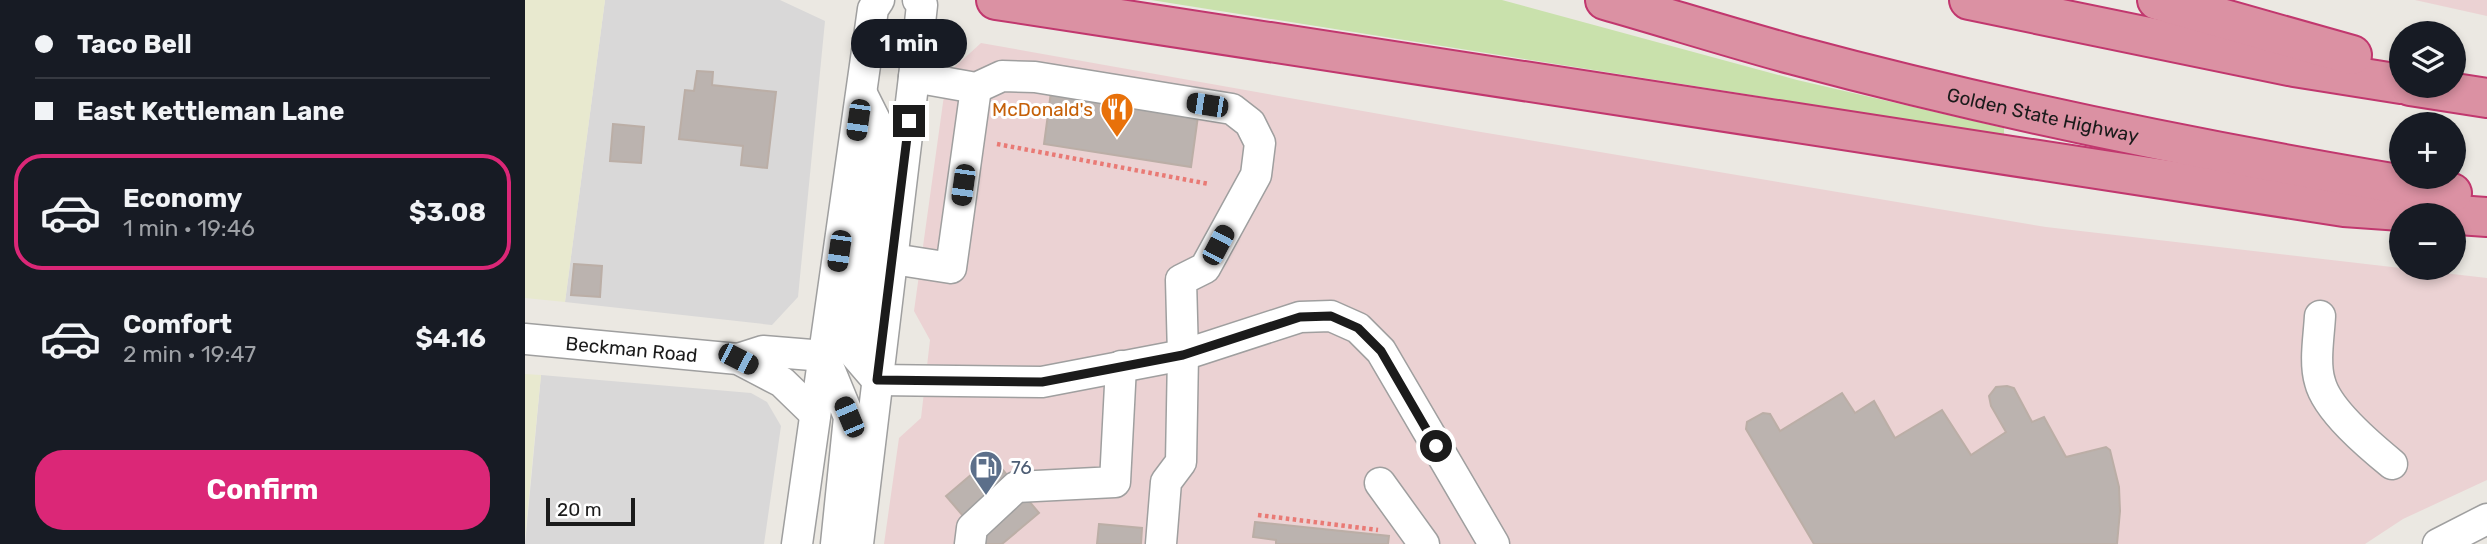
<!DOCTYPE html>
<html lang="en">
<head>
<meta charset="utf-8">
<style>
  :root { --surface:#171b24; --page:#242831; --text:#f1f3f6; --muted:#9ea1a6; --line:#363941; --accent:#db2777 }
  body { margin:0; font-family:Rubik,sans-serif; background:var(--page); color:var(--text); height:100vh; display:flex; flex-direction:column; font-size:26px; white-space:nowrap }
  * { box-sizing:border-box; margin:0 }
  p { font-size:23px; color:var(--muted) }
  .icon { flex:none; width:38px; height:38px; fill:none; stroke:currentColor; stroke-width:2; stroke-linecap:round; stroke-linejoin:round }
  .map { position:relative; flex:1; overflow:hidden }
  .panel { display:flex; flex-direction:column; background:var(--surface); width:525px }
  .panel>* { flex:none }
  .top-card { display:grid; align-content:center; height:154px; padding:0 35px; background:var(--surface) }
  .buttons { position:absolute; left:1864px; top:21px; display:grid; gap:14px }
  .buttons a { display:grid; place-items:center; width:77px; height:77px; border-radius:50%; background:var(--surface); box-shadow:0 4px 10px #0003; font-size:35px }
  .scale { position:absolute; left:21px; bottom:18px; width:89px; box-sizing:border-box; padding-left:7px; border:4px solid #1b1b1b; border-top:0; font-size:19px; line-height:24px; white-space:nowrap; color:#1b1b1b; -webkit-text-stroke:5px #fff; paint-order:stroke }
  .end { position:absolute; width:32px; height:32px; margin:-16px; border:9px solid #1b1b1b; background:#fff; box-shadow:0 0 0 4px #fff }
  .from { border-radius:50% }
  .bubble { position:absolute; height:49px; border-radius:24px; background:var(--surface); box-shadow:0 4px 10px #0003; font-size:23px; font-weight:700; line-height:49px; text-align:center }
  .car { position:absolute; width:21px; height:42px; margin:-21px -10px; border-radius:9px; box-shadow:0 0 5px 2px #0007; background:linear-gradient(#222 24%,#8ab4d8 0 40%,#222 0 76%,#8ab4d8 0 86%,#222 0) }
  .top-card b { display:flex; align-items:center; gap:24px; height:66px; font-size:26px }
  .top-card b+b { border-top:2px solid var(--line) }
  .top-card i { width:18px; height:18px; background:var(--text) }
  ul { padding:0; list-style:none }
  li { display:flex; align-items:center; gap:21px; height:116px; margin:0 14px 10px; padding:0 21px; border:4px solid transparent; border-radius:28px }
  li div { flex:1 }
  li b { display:block; font-size:26px }
  li em { font-style:normal; font-weight:700 }
  li.current { border-color:var(--accent) }
  li>.icon { width:63px; height:63px; stroke-width:1.5 }
  .cta { display:flex; gap:14px; margin-top:auto; padding:14px 35px }
  .cta a { flex:1; height:80px; border-radius:28px; background:var(--accent); color:#fff; font-size:28px; font-weight:700; line-height:80px; text-align:center }
  main { display:flex; flex:1; min-height:0 }
  .map>svg:first-child { display:block }
</style>
</head>
<body>
<main>
<section class="panel">
<div class="top-card">
<b><i class="from"></i>Taco Bell</b>
<b><i></i>East Kettleman Lane</b>
</div>
<ul>
<li class="current"><svg class="icon" aria-label="car" viewBox="0 0 24 24"><path d="M5 17H2v-5l4-1 3-4h7l3 4 3 1v5h-3M9 17h6M6 11h13"/><circle cx="7" cy="17" r="2"/><circle cx="17" cy="17" r="2"/></svg><div><b>Economy</b><p>1 min · 19:46</p></div><em>$3.08</em></li>
<li><svg class="icon" aria-label="car" viewBox="0 0 24 24"><path d="M5 17H2v-5l4-1 3-4h7l3 4 3 1v5h-3M9 17h6M6 11h13"/><circle cx="7" cy="17" r="2"/><circle cx="17" cy="17" r="2"/></svg><div><b>Comfort</b><p>2 min · 19:47</p></div><em>$4.16</em></li>
</ul>
<div class="cta"><a>Confirm</a></div>
</section>
<div class="map">
<svg width="1962" height="544" viewBox="0 0 1962 544">
  <rect width="100%" height="100%" fill="#ebe8e2"/>
  <g fill="#d9d8d8">
    <path d="M80,0H255L300,21L273,297L247,325L40,302Z"/>
    <path d="M16,375L226,393L242,402L256,426L239,544H0Z"/>
  </g>
  <g fill="#ebd2d3">
    <path d="M1890,0H1962V16Z"/>
    <path d="M456,43L950,131L1521,227L1962,278V480L1878,519L1840,544H359L374,438L396,418L405,340L389,311L422,74Z"/>
  </g>
  <g fill="#e8e9cf">
    <path d="M0,0H80L40,302L0,298Z"/>
    <path d="M0,374L16,375L0,537Z"/>
  </g>
  <path fill="#c9e1ac" d="M626,0H977L1272,80L1479,128V135Z"/>
  <g fill="#bbb3af" stroke="#bbaea6" stroke-width="2">
    <path d="M172,71L188,72L187,85L251,92L242,168L216,165L218,146L154,139L160,90L169,91Z"/>
    <path d="M526,92L673,116L666,167L519,144Z"/>
    <path d="M88,124L119,127L116,163L85,161Z"/>
    <path d="M49,264L77,266L75,297L46,295Z"/>
    <path d="M1482,386L1489,388L1507,422L1519,417L1541,457L1581,447L1585,450L1594,487L1595,511L1592,544H1289L1221,429L1222,422L1238,413L1245,414L1255,431L1317,393L1330,413L1349,401L1370,438L1417,410L1446,455L1481,432L1466,406L1464,396L1471,387Z"/>
    <path d="M467,457L514,513L477,544H462L421,496Z"/>
    <path d="M730,522L864,536L863,544H751V540L728,537Z"/>
    <path d="M574,524L617,528L616,544H572Z"/>
  </g>
  <g fill="none" stroke-linecap="round" stroke-linejoin="round">
    <defs>
      <g id="minor">
        <path d="M389,77L451,88L477,76L510,77L707,109L725,123L735,143L731,175L680,268L656,280L658,355L656,462L641,482L636,544"/>
        <path d="M337,94L355,130L327,351L352,380L517,382L658,355L775,317L806,316L833,328L856,351L969,544"/>
        <path d="M368,259L426,268L451,88"/>
        <path d="M1795,316C1794,336 1789,363 1795,382C1802,410 1845,446 1867,464"/>
        <path id="s1" d="M0,339L213,359L257,382L290,414"/>
        <path d="M213,359L238,351L299,356L324,417L311,544"/>
        <path d="M855,483L899,544"/>
        <path d="M272,544L348,9L354,0"/>
        <path d="M333,544L389,77L397,5L393,0"/>
        <path d="M445,544L447,528L491,487L590,482L596,366"/>
        <path d="M1913,544L1962,519"/>
      </g>
      <g id="highway">
        <path d="M471,0L1819,207L1962,217"/>
        <path id="s2" d="M1080,0C1143,18 1206,38 1269,55C1485,113 1706,157 1927,193"/>
        <path d="M1444,0L1769,67L1876,84"/>
        <path d="M1632,0L1827,55"/>
        <path d="M1885,86L1962,98"/>
      </g>
    </defs>
    <use href="#minor" stroke="#9f9f9f" stroke-width="33"/>
    <use href="#highway" stroke="#c1376e" stroke-width="42"/>
    <g stroke="#e97a75" stroke-width="4.5" stroke-dasharray="3.5 3.5" stroke-linecap="butt">
      <path d="M472,144L684,184"/>
      <path d="M733,515L853,530"/>
    </g>
    <use href="#minor" stroke="#fff" stroke-width="30"/>
    <use href="#highway" stroke="#db91a3" stroke-width="38"/>
  </g>
  <g fill="none" stroke-linecap="round" stroke-linejoin="round">
    <path stroke="#1b1b1b" stroke-width="9" d="M384,121L352,380L517,382L658,355L775,317L806,316L833,328L856,351L911,446"/>
  </g>
  <defs>
    <symbol id="restaurant-pin" viewBox="-11 -11 22 30"><path d="M0 17L-7.5 6A9.5 9.5 0 1 1 7.5 6Z" fill="#e8710a" stroke="#fff"/><path d="M-5-6h1v4h1v-4h1v4h1v-4h1v5L-1.5 .5V6h-2V.5L-5-1ZM5-6V6H3V1.5H1.5Q1.5-4 5-6Z" fill="#fff"/></symbol>
    <symbol id="fuel-pin" viewBox="-11 -11 22 30"><path d="M0 17L-7.5 6A9.5 9.5 0 1 1 7.5 6Z" fill="#5c6f8a" stroke="#fff"/><path d="M-5.5-6h7V0h2V4h1.3V-2.5L3-4.5l.8-.8L6-3V5H2.5V1h-1V6h-7ZM-4.2-4.7v3.2H.2V-4.7Z" fill="#fff"/></symbol>
  </defs>
  <g fill-rule="evenodd">
    <use href="#restaurant-pin" x="573" y="90" width="38" height="52"/>
    <use href="#fuel-pin" x="442" y="448" width="38" height="52"/>
  </g>
  <g text-anchor="middle" stroke-width="6" stroke-linejoin="round" paint-order="stroke">
    <g font-size="19" fill="#c56008" stroke="#fff" text-anchor="end">
      <text x="568" y="116">McDonald's</text>
    </g>
    <g font-size="19" fill="#1b1b1b" stroke="#fff">
      <text dy="7" stroke="none"><textPath href="#s2" startOffset="453">Golden State Highway</textPath></text>
      <text dy="7" stroke="none"><textPath href="#s1" startOffset="107">Beckman Road</textPath></text>
    </g>
    <g font-size="19" fill="#4e5e75" stroke="#fff" text-anchor="start">
      <text x="486" y="474">76</text>
    </g>
  </g>
</svg>
<div class="buttons">
<a><svg class="icon" aria-label="layers" viewBox="0 0 24 24"><path d="M12 4l9 5-9 5-9-5zM3 14l9 5 9-5"/></svg></a>
<a>+</a>
<a>−</a>
</div>
<div class="scale">20 m</div>
<i class="end from" style="left:911px;top:446px"></i>
<i class="end" style="left:384px;top:121px"></i>
<div class="bubble" style="left:326px;top:19px;width:116px">1 min</div>
<i class="car" style="left:682px;top:105px;rotate:279deg"></i>
<i class="car" style="left:333px;top:120px;rotate:188deg"></i>
<i class="car" style="left:438px;top:185px;rotate:188deg"></i>
<i class="car" style="left:693px;top:245px;rotate:28deg"></i>
<i class="car" style="left:314px;top:251px;rotate:188deg"></i>
<i class="car" style="left:213px;top:359px;rotate:117deg"></i>
<i class="car" style="left:324px;top:417px;rotate:337deg"></i>
</div>
</main>
</body>
</html>
